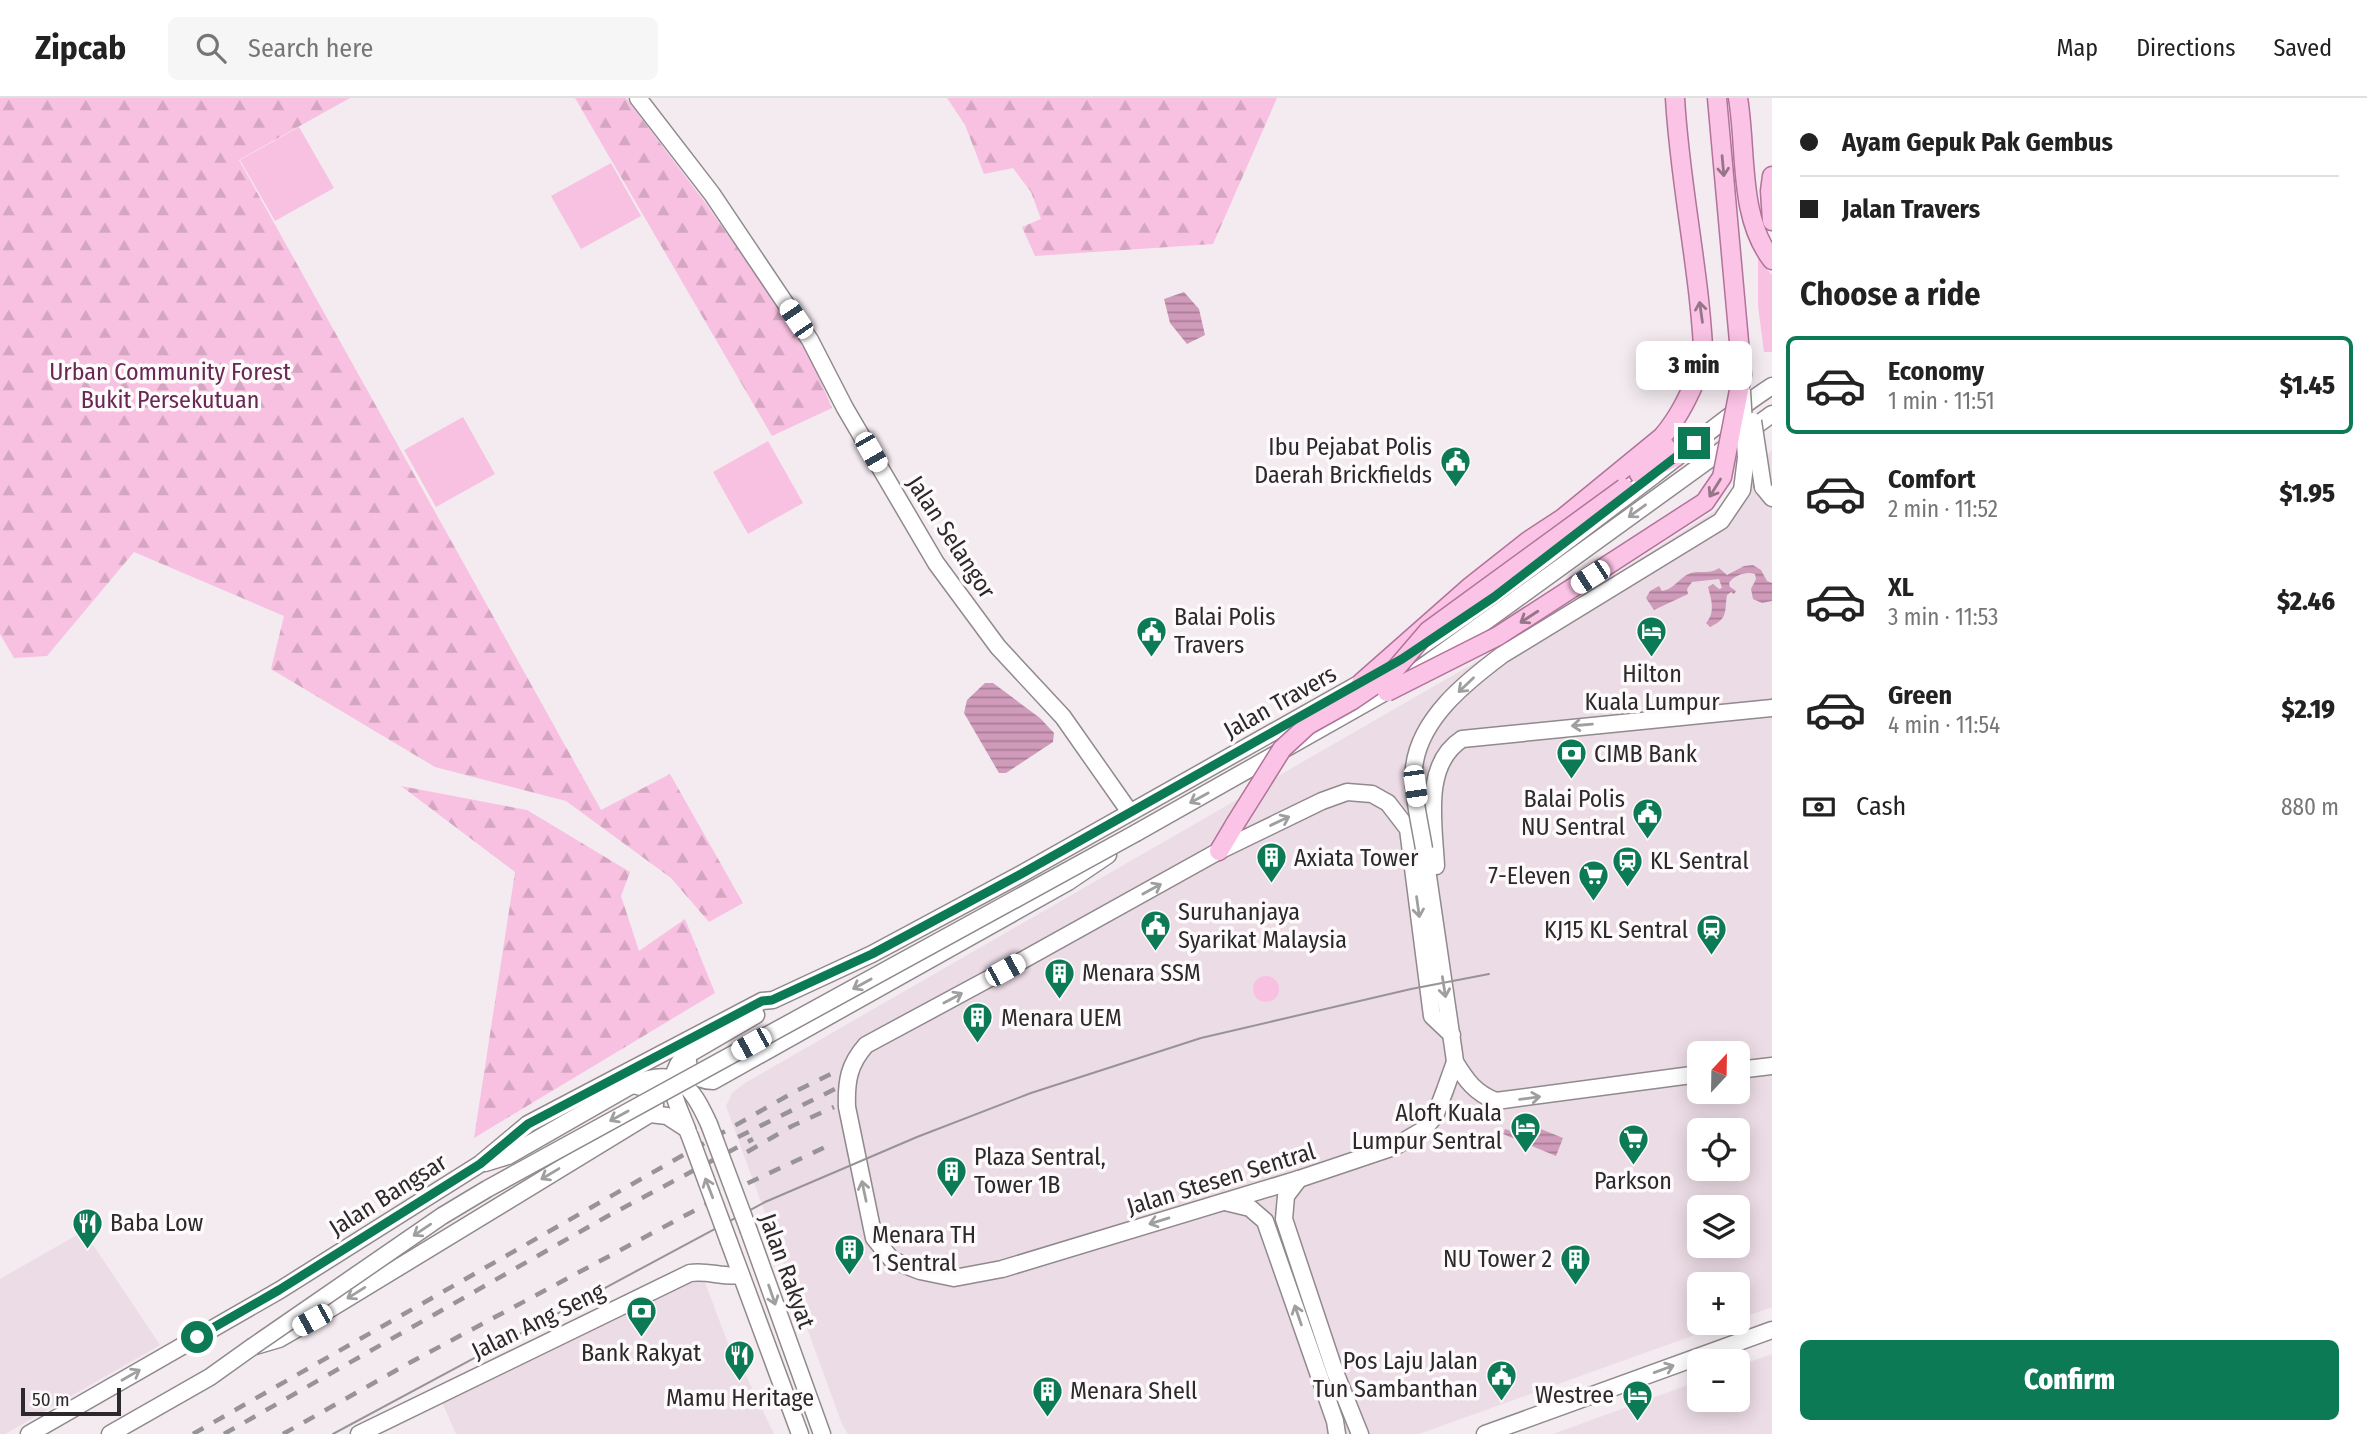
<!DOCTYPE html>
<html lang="en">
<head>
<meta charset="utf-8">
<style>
  :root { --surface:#fff; --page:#f6f6f6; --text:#222; --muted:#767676; --line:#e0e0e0; --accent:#0b7a55 }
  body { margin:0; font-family:"Fira Sans Condensed",sans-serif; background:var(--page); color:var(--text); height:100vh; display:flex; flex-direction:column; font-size:26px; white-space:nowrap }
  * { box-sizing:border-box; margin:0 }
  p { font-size:23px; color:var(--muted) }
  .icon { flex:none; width:38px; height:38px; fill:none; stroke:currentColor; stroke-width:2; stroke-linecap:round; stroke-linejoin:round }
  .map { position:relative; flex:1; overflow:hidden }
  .side { display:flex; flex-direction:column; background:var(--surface); width:595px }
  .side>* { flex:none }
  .top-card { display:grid; align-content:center; height:154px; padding:0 28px; background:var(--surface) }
  .needle { width:46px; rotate:22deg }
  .buttons { position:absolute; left:1687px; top:943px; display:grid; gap:14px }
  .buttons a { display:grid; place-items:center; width:63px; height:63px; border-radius:10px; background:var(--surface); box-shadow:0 4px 18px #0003; font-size:35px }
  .scale { position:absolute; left:21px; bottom:18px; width:100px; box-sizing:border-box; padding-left:7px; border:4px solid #2c292b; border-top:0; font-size:19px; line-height:24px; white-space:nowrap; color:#2c292b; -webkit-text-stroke:5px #fefafc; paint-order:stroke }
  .end { position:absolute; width:32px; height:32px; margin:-16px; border:9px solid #0b7a55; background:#fff; box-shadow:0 0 0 4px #fff }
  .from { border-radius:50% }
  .bubble { position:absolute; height:49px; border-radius:10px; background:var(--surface); box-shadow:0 4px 18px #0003; font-size:23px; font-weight:800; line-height:49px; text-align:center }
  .car { position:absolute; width:21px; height:42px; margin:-21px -10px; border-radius:9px; box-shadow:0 0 5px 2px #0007; background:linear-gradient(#fff 24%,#345 0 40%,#fff 0 76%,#345 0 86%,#fff 0) }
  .top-card b { display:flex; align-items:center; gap:24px; height:66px; font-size:26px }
  .top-card b+b { border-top:2px solid var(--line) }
  .top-card i { width:18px; height:18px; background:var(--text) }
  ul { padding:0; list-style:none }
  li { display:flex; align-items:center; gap:21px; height:98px; margin:0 14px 10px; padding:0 14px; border:4px solid transparent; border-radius:10px }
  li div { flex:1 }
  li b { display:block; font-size:26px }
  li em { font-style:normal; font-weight:800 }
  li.selected { border-color:var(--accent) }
  li>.icon { width:63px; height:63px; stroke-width:1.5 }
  h2 { padding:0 28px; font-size:32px; line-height:84px }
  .pay { display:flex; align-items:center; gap:18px; height:77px; padding:0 28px; font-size:26px }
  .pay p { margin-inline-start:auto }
  .button { display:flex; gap:14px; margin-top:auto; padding:14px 28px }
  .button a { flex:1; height:80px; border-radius:10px; background:var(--accent); color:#fff; font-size:28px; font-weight:800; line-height:80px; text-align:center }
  header { display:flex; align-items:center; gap:42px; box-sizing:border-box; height:98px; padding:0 35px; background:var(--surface); border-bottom:2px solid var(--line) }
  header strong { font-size:33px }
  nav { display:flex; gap:38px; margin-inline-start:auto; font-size:24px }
  .search { width:490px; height:63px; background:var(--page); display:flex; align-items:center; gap:18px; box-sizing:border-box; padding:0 24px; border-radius:10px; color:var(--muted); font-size:26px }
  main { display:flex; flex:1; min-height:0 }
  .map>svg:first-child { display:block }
</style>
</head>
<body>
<header>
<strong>Zipcab</strong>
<div class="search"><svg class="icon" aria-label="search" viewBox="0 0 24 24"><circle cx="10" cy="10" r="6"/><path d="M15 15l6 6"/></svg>Search here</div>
<nav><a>Map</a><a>Directions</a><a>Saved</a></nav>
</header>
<main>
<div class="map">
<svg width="1772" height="1336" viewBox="0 0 1772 1336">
  <defs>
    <pattern id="forest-firs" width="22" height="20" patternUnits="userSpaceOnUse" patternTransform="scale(1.75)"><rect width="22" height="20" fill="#f8c1e1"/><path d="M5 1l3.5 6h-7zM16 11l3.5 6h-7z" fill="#d5a6c1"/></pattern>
    <pattern id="water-rules" width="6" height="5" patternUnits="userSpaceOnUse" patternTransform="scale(1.75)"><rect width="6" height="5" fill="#d09aba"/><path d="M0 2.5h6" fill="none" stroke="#a97e97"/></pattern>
  </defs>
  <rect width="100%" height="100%" fill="#f3ebf0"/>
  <g fill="#ecdce5" fill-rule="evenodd">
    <path d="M1772,352V1209L1738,1221V1186H1699V1225H1728L1419,1336H848L842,1326L726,1008L732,995L745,985L1490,556L1716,412ZM1699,956H1738V994H1699ZM1699,1032H1738V1071H1699ZM1699,1110H1738V1148H1699Z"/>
    <path d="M77,1137L89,1141L160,1247L5,1336H0V1181Z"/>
    <path d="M703,1179L736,1267L740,1265L774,1336H456L442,1304Z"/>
    <path d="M1772,1256V1336H1553L1699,1283V1302H1738V1268Z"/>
  </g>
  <g fill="#f8c1e1">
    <path d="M299,29L334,90L275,123L240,62Z"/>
    <path d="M611,65L641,118L581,151L551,98Z"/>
    <path d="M1758,160L1772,177V254H1764L1758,208Z"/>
    <path d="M463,319L495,376L436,409L404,352Z"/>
    <path d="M768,343L803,405L748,436L713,374Z"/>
    <circle cx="1266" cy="891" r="13"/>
  </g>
  <g fill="url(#forest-firs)">
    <path d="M0,0H350L239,62L601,712L670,676L743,805L709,824L671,780L566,703L435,669L271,571L284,518L134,454L47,558L14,560L0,536Z"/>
    <path d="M575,0H626L704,103L805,247L832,310L772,338Z"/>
    <path d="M947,0H1277L1213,146L1035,158L1022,129L1041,121L1031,94L1013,70L984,76L965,27Z"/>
    <path d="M401,688L527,712L630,774L621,798L639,853L685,821L715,895L474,1040L515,774Z"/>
  </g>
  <g fill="url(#water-rules)">
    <path d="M1184,194L1199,211L1205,237L1187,246L1170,225L1164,201Z"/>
    <path d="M1753,467L1761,472L1767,483L1772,485V503L1762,505L1753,501L1751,491L1756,481L1755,476C1747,473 1734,477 1729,485L1730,489L1736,493L1734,496L1731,494L1727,497C1724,514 1729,520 1710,529L1706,525C1716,514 1711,501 1708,489L1713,486L1719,491L1722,490L1719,481L1692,484L1687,491L1688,496L1654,512L1646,500L1650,493L1659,488L1662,493C1675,491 1679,479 1691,475C1701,472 1709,477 1719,470L1727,477L1744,468Z"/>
    <path d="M985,585H993L1040,620L1054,635L1053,644L1006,675H999L964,615L967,602Z"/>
    <path d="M1516,1021L1563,1040L1556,1058L1503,1036L1505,1031L1511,1033Z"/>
  </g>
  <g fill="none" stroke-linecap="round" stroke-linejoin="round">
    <defs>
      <g id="secondary">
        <path d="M638,0L712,96L810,242L845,310L936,465L998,549L1063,619L1129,713"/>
        <path d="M1763,389L1772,400"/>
        <path d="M1417,551C1498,497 1575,437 1653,378C1693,347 1729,316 1772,288"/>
        <path d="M1417,573L1772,316"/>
        <path d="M1136,735L1396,588"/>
        <path d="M1424,751L1454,956L1455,964L1445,992L1435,1018L1423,1032L1394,1049L1299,1081L1002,1171L954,1180L920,1173L892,1162L874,1140L847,1009C846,983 849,966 866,947L1005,872L1219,753L1322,703L1347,694L1372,696L1388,705L1408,731L1432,918L1452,937"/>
        <path d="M1436,768C1434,726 1422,667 1462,641L1772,610"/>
        <path d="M689,956C684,972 697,983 713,983L1068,784L1108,757"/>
        <path d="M1455,964C1466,982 1475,995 1496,1003L1699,976"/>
        <path d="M1738,972L1772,968"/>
        <path d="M650,1016L667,1018L687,1031L688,1034"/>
        <path d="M687,1031C677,1003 663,987 682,960L756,917"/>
        <path d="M485,1065L508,1058L632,987C677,967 691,987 709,1026"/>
        <path d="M1299,1081L1286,1098L1284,1121L1335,1274L1360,1336"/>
        <path d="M1225,1104L1250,1110L1265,1123L1335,1323L1337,1336"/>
        <path d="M749,1133L822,1336"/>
        <path d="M729,1144L800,1336"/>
        <path d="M29,1336L280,1192L480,1066L528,1026L762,903L773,902L872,856L1021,776L1371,579"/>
        <path d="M110,1336L210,1279L252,1249L279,1241L312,1222L650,1016L655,1007C656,993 644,989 632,987"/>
        <path d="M359,1336L690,1175C708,1172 723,1180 741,1177"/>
        <path d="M1485,1336L1772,1232"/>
      </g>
      <g id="primary">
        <path d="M1675,0C1680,92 1702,181 1704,273"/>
        <path d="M1717,0L1742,277"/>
        <path d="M1738,0C1747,53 1738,118 1772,162"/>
        <path d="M1772,78L1770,93L1772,123"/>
        <path d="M1649,371L1676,359"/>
        <path d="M1639,376L1666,349"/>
        <path d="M1361,585L1471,488L1528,443L1563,420L1662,339C1682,316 1692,290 1704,263"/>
        <path d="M1219,753L1235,726"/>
      </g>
    </defs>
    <use href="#secondary" stroke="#90898d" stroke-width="19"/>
    <use href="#primary" stroke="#b17399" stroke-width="21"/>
    <use href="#secondary" stroke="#fff" stroke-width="16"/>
    <use href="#primary" stroke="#fbc3e5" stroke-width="18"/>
    <path stroke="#989396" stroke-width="2" d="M333,1336L765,1104L917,1039L1031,995L1201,940L1411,891L1489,876"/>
    <g stroke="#989396" stroke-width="4.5" stroke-dasharray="12 12" stroke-linecap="butt">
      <path d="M738,1039L835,991"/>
      <path d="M747,1054L792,1028L834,1009"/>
      <path d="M193,1336L794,994L837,973"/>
      <path d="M224,1336L606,1119L753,1041"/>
      <path d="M283,1336L411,1264L731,1093L834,1045"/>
    </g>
    <defs>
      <g id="secondary-bridge">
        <path d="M1753,323L1763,389"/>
        <path d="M1424,751C1420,725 1412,696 1414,670C1419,621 1466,584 1502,557L1721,423L1742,392L1746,360L1742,293"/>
        <path d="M709,1026L749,1133"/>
        <path d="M689,1036L729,1144"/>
        <path d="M252,1249L442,1118L487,1091L1136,735"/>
      </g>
      <g id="primary-bridge">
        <path d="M1387,594L1498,538L1705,404L1722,379L1742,277"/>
        <path d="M1235,726L1282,651L1308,627L1351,603L1392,575L1428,533L1624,390"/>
      </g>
    </defs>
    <use href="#secondary-bridge" stroke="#90898d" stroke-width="19" stroke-linecap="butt"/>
    <use href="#primary-bridge" stroke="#b17399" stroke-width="21" stroke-linecap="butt"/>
    <use href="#secondary-bridge" stroke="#fff" stroke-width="16"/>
    <use href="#primary-bridge" stroke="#fbc3e5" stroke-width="18"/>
  </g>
  <defs><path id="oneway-shaft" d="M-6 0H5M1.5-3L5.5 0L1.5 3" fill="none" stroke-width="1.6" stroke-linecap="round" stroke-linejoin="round" transform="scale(1.75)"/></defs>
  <g stroke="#947688">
    <use href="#oneway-shaft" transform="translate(1723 68) rotate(85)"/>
    <use href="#oneway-shaft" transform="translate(1701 214) rotate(-98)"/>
    <use href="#oneway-shaft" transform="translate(1715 390) rotate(122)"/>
    <use href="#oneway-shaft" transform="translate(1529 519) rotate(147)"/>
  </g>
  <g stroke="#a09fa0">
    <use href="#oneway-shaft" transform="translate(1637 413) rotate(144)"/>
    <use href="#oneway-shaft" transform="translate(1466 587) rotate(136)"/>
    <use href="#oneway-shaft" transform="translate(1582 627) rotate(175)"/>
    <use href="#oneway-shaft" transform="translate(1199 700) rotate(151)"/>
    <use href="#oneway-shaft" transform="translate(1280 723) rotate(-25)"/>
    <use href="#oneway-shaft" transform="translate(1152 791) rotate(-29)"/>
    <use href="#oneway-shaft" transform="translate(1418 809) rotate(82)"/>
    <use href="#oneway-shaft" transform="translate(862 886) rotate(151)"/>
    <use href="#oneway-shaft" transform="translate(1444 889) rotate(81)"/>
    <use href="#oneway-shaft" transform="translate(953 900) rotate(-28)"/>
    <use href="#oneway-shaft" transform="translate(1530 1000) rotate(-8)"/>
    <use href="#oneway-shaft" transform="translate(619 1018) rotate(151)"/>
    <use href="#oneway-shaft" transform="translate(550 1076) rotate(149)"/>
    <use href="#oneway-shaft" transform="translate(709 1090) rotate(-111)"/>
    <use href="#oneway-shaft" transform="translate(864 1093) rotate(-102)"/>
    <use href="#oneway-shaft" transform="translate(1159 1123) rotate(163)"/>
    <use href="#oneway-shaft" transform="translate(422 1132) rotate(146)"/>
    <use href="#oneway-shaft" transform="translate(356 1195) rotate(148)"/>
    <use href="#oneway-shaft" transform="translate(772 1197) rotate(71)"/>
    <use href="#oneway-shaft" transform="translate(1298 1217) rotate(-109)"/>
    <use href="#oneway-shaft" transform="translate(1664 1271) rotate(-20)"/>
    <use href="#oneway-shaft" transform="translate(131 1277) rotate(-30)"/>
  </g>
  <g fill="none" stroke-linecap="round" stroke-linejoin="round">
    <path stroke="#0b7a55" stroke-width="9" d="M197,1239L279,1192L480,1066L528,1026L762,903L772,902L872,856L1021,776L1402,561L1494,499L1694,345"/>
  </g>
  <defs>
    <symbol id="civic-pin" viewBox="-11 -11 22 30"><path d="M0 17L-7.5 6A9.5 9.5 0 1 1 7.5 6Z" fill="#0b7a55" stroke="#fefafc"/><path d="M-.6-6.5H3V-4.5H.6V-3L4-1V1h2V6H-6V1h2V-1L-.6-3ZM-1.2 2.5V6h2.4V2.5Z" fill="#fff"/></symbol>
    <symbol id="hotel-pin" viewBox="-11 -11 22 30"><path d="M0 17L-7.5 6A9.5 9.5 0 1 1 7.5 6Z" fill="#0b7a55" stroke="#fefafc"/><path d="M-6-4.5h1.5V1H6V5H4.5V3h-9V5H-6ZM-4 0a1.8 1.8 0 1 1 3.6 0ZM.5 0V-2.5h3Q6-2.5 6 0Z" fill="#fff"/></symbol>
    <symbol id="bank-pin" viewBox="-11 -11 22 30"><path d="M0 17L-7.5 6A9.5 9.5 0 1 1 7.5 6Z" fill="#0b7a55" stroke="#fefafc"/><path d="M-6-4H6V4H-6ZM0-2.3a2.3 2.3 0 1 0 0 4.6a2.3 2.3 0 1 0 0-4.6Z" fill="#fff"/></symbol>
    <symbol id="building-pin" viewBox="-11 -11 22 30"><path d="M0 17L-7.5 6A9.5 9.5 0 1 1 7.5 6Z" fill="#0b7a55" stroke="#fefafc"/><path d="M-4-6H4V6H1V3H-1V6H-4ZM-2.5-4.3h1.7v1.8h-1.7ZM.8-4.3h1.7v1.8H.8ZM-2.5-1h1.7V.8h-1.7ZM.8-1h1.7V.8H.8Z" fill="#fff"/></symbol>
    <symbol id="station-pin" viewBox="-11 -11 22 30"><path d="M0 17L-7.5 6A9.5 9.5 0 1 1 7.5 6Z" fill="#0b7a55" stroke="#fefafc"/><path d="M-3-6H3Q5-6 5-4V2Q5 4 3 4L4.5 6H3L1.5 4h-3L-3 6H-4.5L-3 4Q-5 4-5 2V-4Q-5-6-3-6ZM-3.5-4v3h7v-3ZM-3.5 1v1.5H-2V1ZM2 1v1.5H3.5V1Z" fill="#fff"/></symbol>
    <symbol id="supermarket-pin" viewBox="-11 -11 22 30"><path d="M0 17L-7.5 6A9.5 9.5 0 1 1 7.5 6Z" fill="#0b7a55" stroke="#fefafc"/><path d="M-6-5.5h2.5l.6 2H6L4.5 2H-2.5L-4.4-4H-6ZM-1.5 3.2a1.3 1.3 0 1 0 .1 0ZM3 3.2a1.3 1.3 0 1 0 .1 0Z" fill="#fff"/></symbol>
    <symbol id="restaurant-pin" viewBox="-11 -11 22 30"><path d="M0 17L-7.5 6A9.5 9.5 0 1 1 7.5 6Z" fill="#0b7a55" stroke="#fefafc"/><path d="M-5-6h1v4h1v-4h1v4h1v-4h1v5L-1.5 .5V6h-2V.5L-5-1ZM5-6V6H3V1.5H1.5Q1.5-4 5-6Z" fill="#fff"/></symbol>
  </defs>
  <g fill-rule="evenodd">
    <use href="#civic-pin" x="1438" y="346" width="35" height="47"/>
    <use href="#civic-pin" x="1134" y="516" width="35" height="47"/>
    <use href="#hotel-pin" x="1634" y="516" width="35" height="47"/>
    <use href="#bank-pin" x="1554" y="638" width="35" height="47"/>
    <use href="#civic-pin" x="1630" y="698" width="35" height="47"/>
    <use href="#building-pin" x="1254" y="742" width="35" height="47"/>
    <use href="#station-pin" x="1610" y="746" width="35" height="47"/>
    <use href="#supermarket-pin" x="1576" y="760" width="35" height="47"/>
    <use href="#civic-pin" x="1138" y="810" width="35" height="47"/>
    <use href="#station-pin" x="1694" y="814" width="35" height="47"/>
    <use href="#building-pin" x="1042" y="858" width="35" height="47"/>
    <use href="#building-pin" x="960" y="902" width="35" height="47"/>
    <use href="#hotel-pin" x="1508" y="1012" width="35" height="47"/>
    <use href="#supermarket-pin" x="1616" y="1024" width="35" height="47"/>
    <use href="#building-pin" x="934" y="1056" width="35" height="47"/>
    <use href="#restaurant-pin" x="70" y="1108" width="35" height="47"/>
    <use href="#building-pin" x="832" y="1134" width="35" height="47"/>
    <use href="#building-pin" x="1558" y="1144" width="35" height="47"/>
    <use href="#bank-pin" x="624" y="1196" width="35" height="47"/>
    <use href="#restaurant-pin" x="722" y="1240" width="35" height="47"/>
    <use href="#civic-pin" x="1484" y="1260" width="35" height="47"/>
    <use href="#building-pin" x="1030" y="1276" width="35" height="47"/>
    <use href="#hotel-pin" x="1620" y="1280" width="35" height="47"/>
  </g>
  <g text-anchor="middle" stroke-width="7" stroke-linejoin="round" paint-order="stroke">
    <g font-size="24" fill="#682852" stroke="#fefafc">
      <text x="170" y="282">Urban Community Forest<tspan x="170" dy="28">Bukit Persekutuan</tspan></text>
    </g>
    <g font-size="24" fill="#2c292b" stroke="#fefafc" text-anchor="start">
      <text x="1432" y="357" text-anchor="end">Ibu Pejabat Polis<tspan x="1432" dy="28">Daerah Brickfields</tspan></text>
      <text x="1174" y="527">Balai Polis<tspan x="1174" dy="28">Travers</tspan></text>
      <text x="1652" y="584" text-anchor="middle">Hilton<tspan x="1652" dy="28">Kuala Lumpur</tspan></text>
      <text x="1594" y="664">CIMB Bank</text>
      <text x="1625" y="709" text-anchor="end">Balai Polis<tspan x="1625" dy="28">NU Sentral</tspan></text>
      <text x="1294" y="768">Axiata Tower</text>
      <text x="1650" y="771">KL Sentral</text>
      <text x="1571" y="786" text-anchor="end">7-Eleven</text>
      <text x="1178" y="822">Suruhanjaya<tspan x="1178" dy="28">Syarikat Malaysia</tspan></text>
      <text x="1688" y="840" text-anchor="end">KJ15 KL Sentral</text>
      <text x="1082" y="883">Menara SSM</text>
      <text x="1001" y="928">Menara UEM</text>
      <text x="1502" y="1023" text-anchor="end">Aloft Kuala<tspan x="1502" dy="28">Lumpur Sentral</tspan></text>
      <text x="974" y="1067">Plaza Sentral,<tspan x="974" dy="28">Tower 1B</tspan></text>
      <text x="1633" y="1091" text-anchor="middle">Parkson</text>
      <text x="110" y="1133">Baba Low</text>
      <text x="872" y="1145">Menara TH<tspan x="872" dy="28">1 Sentral</tspan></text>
      <text x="1552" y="1169" text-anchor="end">NU Tower 2</text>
      <text x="641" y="1263" text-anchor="middle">Bank Rakyat</text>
      <text x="1478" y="1271" text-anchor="end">Pos Laju Jalan<tspan x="1478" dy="28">Tun Sambanthan</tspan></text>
      <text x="1070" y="1301">Menara Shell</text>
      <text x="1614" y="1305" text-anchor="end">Westree</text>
      <text x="740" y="1308" text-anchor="middle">Mamu Heritage</text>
    </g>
    <g font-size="24" fill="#2c292b" stroke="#fefafc">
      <text transform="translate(951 439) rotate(57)" y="8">Jalan Selangor</text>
      <text transform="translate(1280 604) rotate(-29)" y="8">Jalan Travers</text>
      <text transform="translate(1221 1081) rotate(-17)" y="8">Jalan Stesen Sentral</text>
      <text transform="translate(388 1097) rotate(-32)" y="8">Jalan Bangsar</text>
      <text transform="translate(787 1173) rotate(70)" y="8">Jalan Rakyat</text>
      <text transform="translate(538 1223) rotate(-26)" y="8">Jalan Ang Seng</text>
    </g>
  </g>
</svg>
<div class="buttons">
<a><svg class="needle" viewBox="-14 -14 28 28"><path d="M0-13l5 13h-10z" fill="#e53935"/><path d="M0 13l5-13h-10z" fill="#767676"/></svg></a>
<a><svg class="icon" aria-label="locate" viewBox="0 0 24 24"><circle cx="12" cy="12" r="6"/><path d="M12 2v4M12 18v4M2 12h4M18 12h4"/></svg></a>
<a><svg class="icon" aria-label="layers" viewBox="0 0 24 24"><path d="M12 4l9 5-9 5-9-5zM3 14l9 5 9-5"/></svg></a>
<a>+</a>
<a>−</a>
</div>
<div class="scale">50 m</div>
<i class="end from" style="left:197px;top:1239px"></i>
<i class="end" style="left:1694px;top:345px"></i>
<div class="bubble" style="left:1636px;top:243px;width:116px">3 min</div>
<i class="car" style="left:796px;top:221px;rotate:326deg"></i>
<i class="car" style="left:871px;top:354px;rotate:150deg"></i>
<i class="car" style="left:1590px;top:479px;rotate:237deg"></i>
<i class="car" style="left:1415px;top:688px;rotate:172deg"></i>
<i class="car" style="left:1005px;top:872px;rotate:61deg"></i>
<i class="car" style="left:751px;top:946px;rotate:241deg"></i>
<i class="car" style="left:312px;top:1222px;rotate:241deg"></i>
</div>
<section class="side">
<div class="top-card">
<b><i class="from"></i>Ayam Gepuk Pak Gembus</b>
<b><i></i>Jalan Travers</b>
</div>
<h2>Choose a ride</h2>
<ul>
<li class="selected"><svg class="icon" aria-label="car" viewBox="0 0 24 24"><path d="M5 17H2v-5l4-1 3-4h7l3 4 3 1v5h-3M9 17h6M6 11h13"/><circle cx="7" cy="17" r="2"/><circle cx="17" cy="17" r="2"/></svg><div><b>Economy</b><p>1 min · 11:51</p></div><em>$1.45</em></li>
<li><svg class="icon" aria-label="car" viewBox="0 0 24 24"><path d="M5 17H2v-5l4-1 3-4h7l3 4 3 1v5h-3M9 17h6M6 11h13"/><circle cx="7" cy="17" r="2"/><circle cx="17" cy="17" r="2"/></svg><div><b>Comfort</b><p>2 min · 11:52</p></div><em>$1.95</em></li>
<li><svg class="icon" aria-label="car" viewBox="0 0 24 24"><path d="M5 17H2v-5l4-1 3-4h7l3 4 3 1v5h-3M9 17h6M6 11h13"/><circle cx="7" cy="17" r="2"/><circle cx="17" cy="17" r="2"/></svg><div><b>XL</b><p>3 min · 11:53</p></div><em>$2.46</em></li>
<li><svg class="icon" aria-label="car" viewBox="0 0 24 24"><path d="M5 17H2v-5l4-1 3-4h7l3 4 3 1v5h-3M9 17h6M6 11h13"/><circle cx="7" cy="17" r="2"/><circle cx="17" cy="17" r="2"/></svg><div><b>Green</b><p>4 min · 11:54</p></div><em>$2.19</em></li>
</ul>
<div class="pay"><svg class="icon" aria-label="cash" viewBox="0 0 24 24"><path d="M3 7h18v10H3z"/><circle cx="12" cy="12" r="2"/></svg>Cash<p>880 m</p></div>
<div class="button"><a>Confirm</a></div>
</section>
</main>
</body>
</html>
